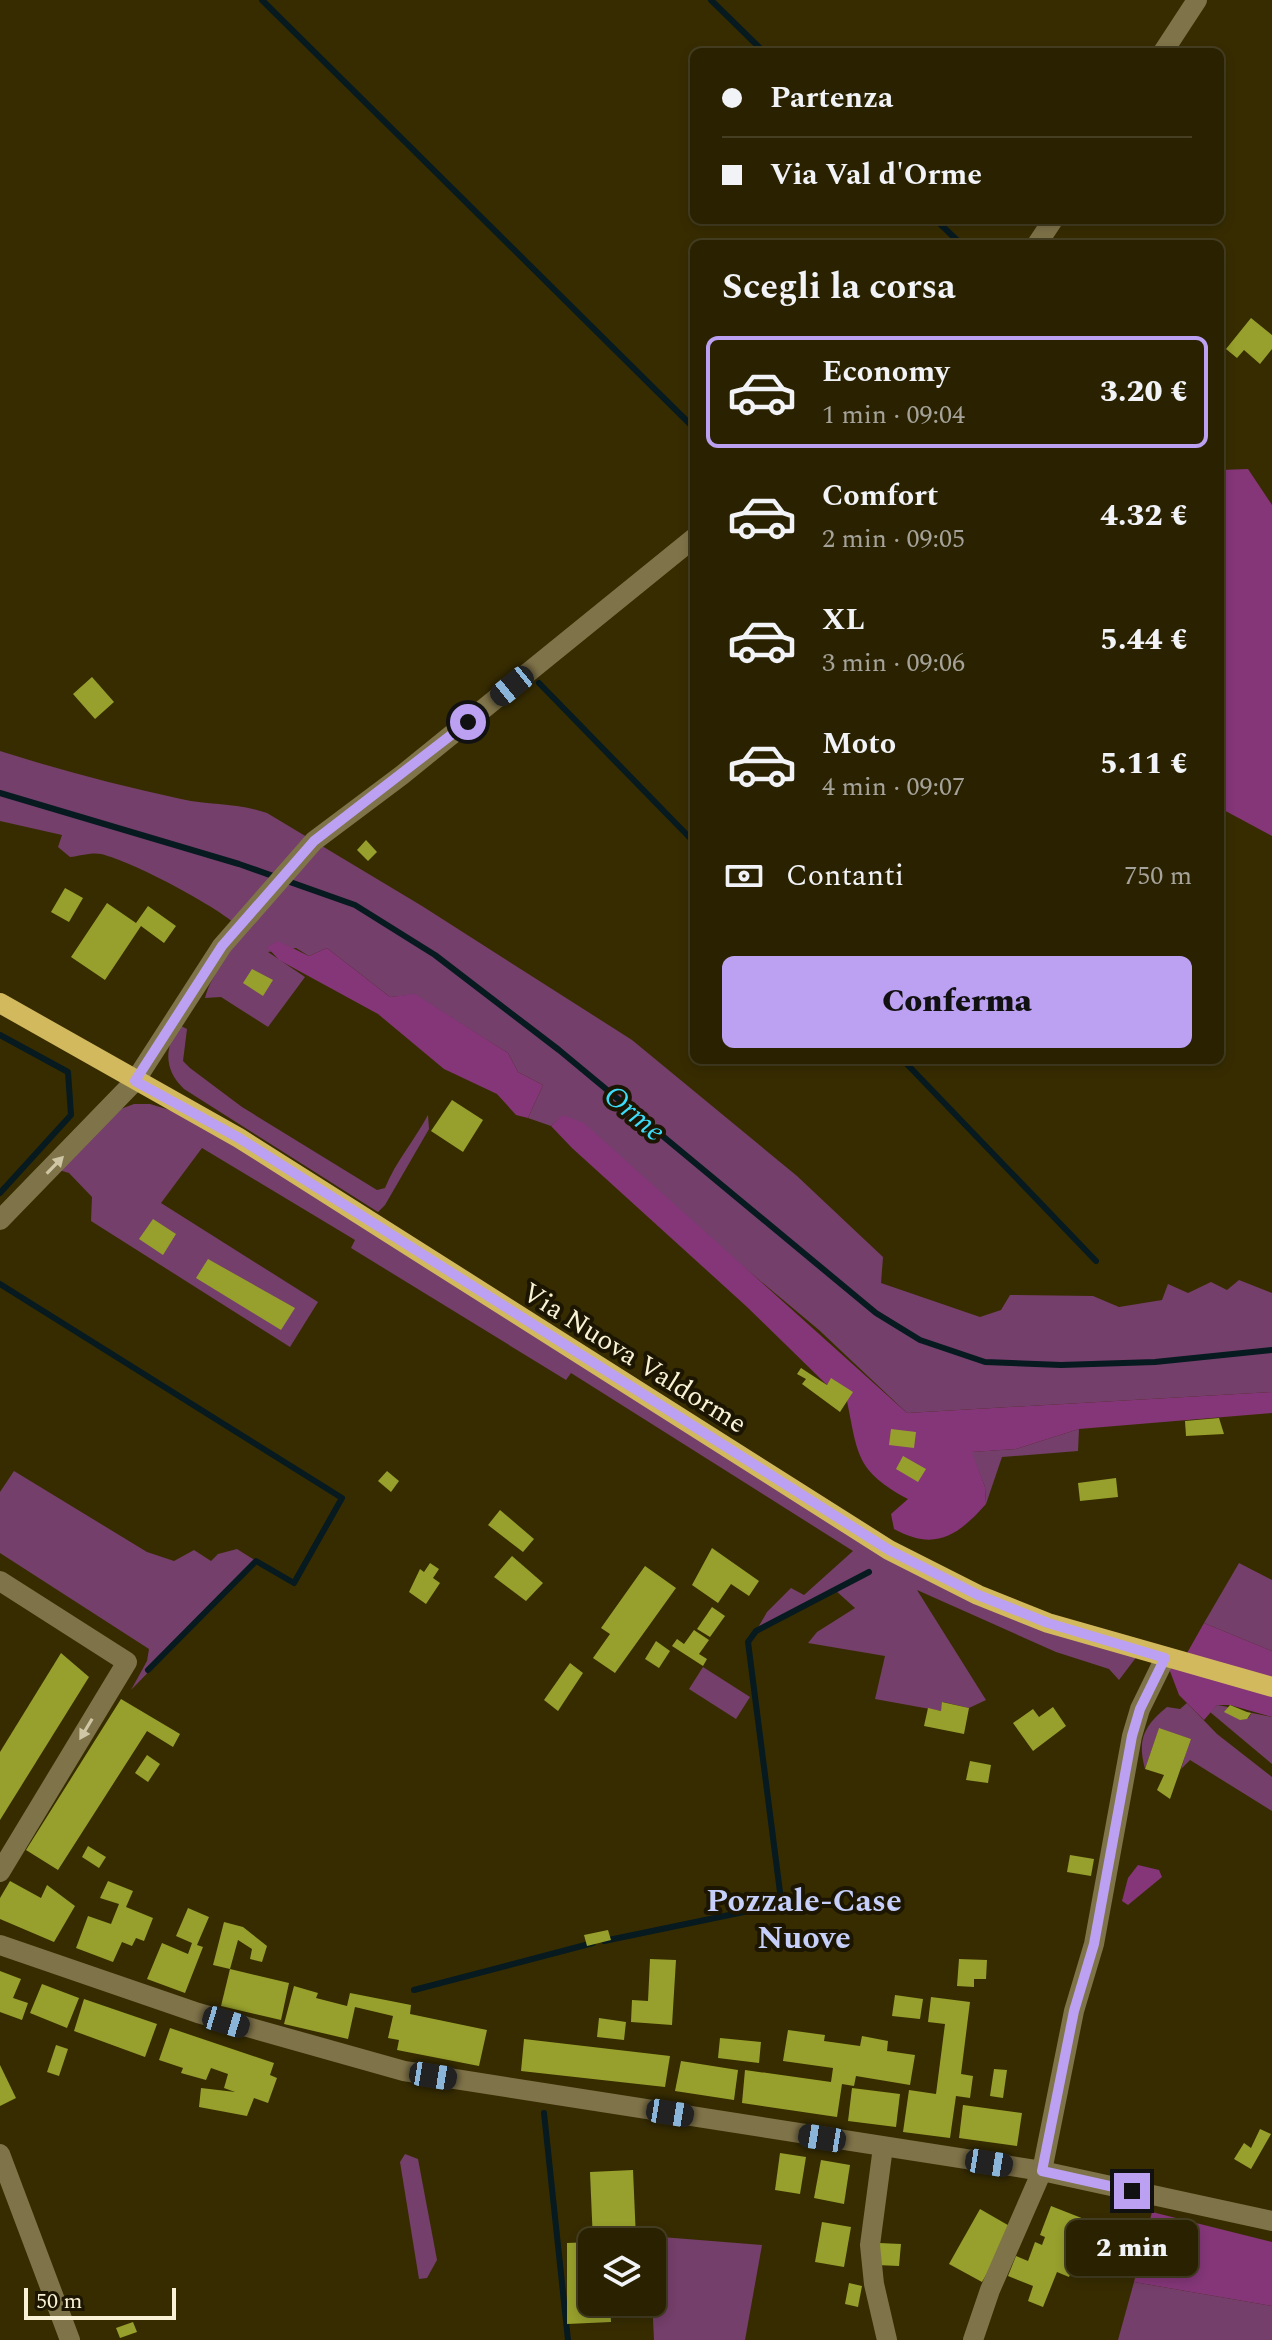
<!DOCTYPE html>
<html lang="it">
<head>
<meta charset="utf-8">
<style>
  :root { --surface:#292100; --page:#352e0f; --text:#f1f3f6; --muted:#a5a399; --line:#453e22; --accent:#bca0f2 }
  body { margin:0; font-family:Spectral,serif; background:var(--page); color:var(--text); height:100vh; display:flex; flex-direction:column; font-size:30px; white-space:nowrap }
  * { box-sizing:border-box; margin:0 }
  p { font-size:26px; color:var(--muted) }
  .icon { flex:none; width:44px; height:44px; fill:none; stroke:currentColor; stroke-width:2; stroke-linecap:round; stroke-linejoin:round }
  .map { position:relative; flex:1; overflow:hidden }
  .panel { position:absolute; left:690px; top:240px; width:534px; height:824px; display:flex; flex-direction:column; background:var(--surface); border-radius:12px; box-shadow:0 4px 12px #0003,0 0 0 2px var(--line) }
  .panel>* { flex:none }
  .banner { position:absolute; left:690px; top:48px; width:534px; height:176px; border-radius:12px; box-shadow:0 4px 12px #0003,0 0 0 2px var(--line); display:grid; align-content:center; height:176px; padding:0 32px; background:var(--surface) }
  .fabs { position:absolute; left:578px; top:2228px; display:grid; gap:16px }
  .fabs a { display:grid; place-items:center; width:88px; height:88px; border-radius:12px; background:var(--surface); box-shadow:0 4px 12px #0003,0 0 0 2px var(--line); font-size:40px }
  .scale { position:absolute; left:24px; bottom:20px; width:152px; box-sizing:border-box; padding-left:8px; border:4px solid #faf2d6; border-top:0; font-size:22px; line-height:28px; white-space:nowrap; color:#faf2d6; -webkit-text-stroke:6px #1b1501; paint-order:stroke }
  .end { position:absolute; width:36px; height:36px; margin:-18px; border:10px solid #bca0f2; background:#111; box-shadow:0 0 0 4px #111 }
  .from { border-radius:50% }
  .bubble { position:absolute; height:56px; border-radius:12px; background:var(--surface); box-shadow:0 4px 12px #0003,0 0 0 2px var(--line); font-size:26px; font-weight:800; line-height:56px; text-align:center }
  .car { position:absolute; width:24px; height:48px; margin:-24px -12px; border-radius:10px; box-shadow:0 0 6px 2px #0007; background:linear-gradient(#222 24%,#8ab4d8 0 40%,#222 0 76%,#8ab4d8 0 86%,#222 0) }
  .banner b { display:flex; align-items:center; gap:28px; height:76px; font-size:30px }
  .banner b+b { border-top:2px solid var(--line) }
  .banner i { width:20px; height:20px; background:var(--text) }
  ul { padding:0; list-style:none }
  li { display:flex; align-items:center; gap:24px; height:112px; margin:0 16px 12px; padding:0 16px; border:4px solid transparent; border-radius:12px }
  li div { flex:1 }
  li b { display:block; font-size:30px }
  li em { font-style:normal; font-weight:800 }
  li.selected { border-color:var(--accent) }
  li>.icon { width:72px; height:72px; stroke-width:1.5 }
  h2 { padding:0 32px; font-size:36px; line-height:96px }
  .pay { display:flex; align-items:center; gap:20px; height:88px; padding:0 32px; font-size:30px }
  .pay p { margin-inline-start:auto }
  .button { display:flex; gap:16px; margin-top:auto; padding:16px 32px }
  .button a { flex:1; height:92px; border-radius:12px; background:var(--accent); color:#111; font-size:32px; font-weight:800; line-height:92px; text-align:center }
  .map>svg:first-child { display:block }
</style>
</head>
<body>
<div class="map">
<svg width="1272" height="2340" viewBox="0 0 1272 2340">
  <rect width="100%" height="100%" fill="#372c00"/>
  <g fill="#743f6a">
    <path d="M0,751C59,770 121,786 181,799C212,806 235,802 267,813L422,906L632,1040L797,1176L883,1257L881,1283L980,1317L1001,1310L1010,1295L1093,1296L1119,1307L1162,1300L1168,1284L1188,1293L1211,1282L1227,1290L1239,1280L1272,1293V1392L907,1413L819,1330L563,1116L551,1126L528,1118L543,1085L518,1072L508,1053L415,995L390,997L327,948L309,956L296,948L268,952L305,977L268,1027L221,997L205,998C212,970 236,954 238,926C213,904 133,862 101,854C92,852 79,856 70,857L58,847L62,835L0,821Z"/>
    <path d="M179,1025L187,1029L183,1061L190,1068L242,1107L377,1190L385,1188C396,1161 414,1141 428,1115L429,1129L385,1205L378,1212L184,1089C164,1070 164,1049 179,1025Z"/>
    <path d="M134,1104H150L216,1124L889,1550L1141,1651L1119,1680L1109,1669L1056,1652L917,1590L986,1700L969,1708L943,1702L941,1711L875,1699L885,1656L808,1643L817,1632L855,1608L835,1590L756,1631L767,1612L791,1588L804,1595L853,1551L571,1373L566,1380L351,1248L355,1240L202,1148L161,1203L318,1302L290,1347L91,1221L92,1197L69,1173L52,1168L118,1110Z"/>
    <path d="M1079,1429L1078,1451L1002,1457L986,1504L985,1487L971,1452L1016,1449Z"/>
    <path d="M14,1471L147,1552L174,1561L194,1550L211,1561L218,1554L237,1549L256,1561L131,1690L147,1661L149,1649L0,1553V1492Z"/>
    <path d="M1239,1563L1272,1580V1651L1204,1623Z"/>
    <path d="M703,1667L750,1697L736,1719L689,1689Z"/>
    <path d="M1187,1703L1217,1734L1272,1777V1811L1190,1760L1181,1769L1190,1739L1159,1729L1145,1769C1137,1739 1144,1726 1167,1707L1180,1709Z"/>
    <path d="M1217,1705L1228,1707L1225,1712L1248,1718L1251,1714L1247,1712L1272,1717V1764L1210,1712Z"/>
    <path d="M405,2154L418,2159L437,2260L427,2278L419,2279L400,2162Z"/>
    <path d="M649,2236L762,2245L745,2340H654Z"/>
    <path d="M1134,2282L1272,2306V2340H1118Z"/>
  </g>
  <g fill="#843678">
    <path d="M1248,469L1272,505V836L1220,808V470Z"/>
    <path d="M278,941L309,956L327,948L390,997L415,994L508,1053L518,1072L543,1085L528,1118L516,1115L497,1094L444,1069L378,1014L279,960L267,947Z"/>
    <path d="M563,1115L584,1123L907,1413L1272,1392V1413L1079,1429L1016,1449L972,1452L985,1487L986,1504C957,1537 934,1551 894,1529L891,1514L908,1499C856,1471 858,1455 847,1401L852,1392L831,1379L827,1385L746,1306L572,1148L551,1126Z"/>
    <path d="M1204,1623L1272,1651V1717L1230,1705H1217L1204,1720L1179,1695L1165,1658L1182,1662Z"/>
    <path d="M1138,1865L1159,1870L1162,1877L1128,1905L1122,1901L1128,1878Z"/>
    <path d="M1152,2212L1272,2242V2306L1134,2282Z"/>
  </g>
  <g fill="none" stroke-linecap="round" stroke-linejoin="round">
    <g stroke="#061a1f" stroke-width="6">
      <path d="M262,0L694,428"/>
      <path d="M711,0L764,52"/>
      <path d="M936,220L961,244"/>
      <path d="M539,683L694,842"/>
      <path d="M0,793L239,864L355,905L435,955L559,1050L876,1313L920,1340L985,1362L1061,1365L1155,1362L1272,1350"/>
      <path d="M0,1035L68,1072L71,1115L0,1193"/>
      <path d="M903,1060L1096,1261"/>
      <path d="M0,1284L342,1498L294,1583L256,1561L148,1670"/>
      <path d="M604,1941L763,1908L781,1900L748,1642L756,1631L869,1572"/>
      <path d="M414,1990L593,1943"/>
      <path d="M544,2113L568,2340"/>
    </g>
  </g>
  <g fill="#97a02c">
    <path d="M1251,318L1272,335V349L1260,364L1244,350L1237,358L1226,349Z"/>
    <path d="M92,677L114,702L95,719L73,694Z"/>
    <path d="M366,840L377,852L368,861L357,850Z"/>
    <path d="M65,888L83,898L69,922L51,912Z"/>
    <path d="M107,903L136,923L148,906L176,926L164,943L141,926L105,980L71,957Z"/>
    <path d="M252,969L273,980L263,996L243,983Z"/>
    <path d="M452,1100L483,1120L463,1152L431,1131Z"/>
    <path d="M153,1219L176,1234L163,1255L139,1239Z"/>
    <path d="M208,1259L295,1308L281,1330L196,1278Z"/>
    <path d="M801,1368L827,1385L831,1378L853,1392L840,1412L802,1384L806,1379L797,1374Z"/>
    <path d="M1219,1418L1224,1434L1186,1436L1185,1421Z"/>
    <path d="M891,1429L916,1432L914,1448L889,1445Z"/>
    <path d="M903,1456L926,1469L918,1482L896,1469Z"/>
    <path d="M387,1471L399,1481L391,1492L378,1481Z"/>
    <path d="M1116,1478L1118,1497L1080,1501L1078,1483Z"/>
    <path d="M500,1510L534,1539L523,1552L488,1525Z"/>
    <path d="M712,1548L759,1581L749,1596L731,1584L718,1603L692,1585Z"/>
    <path d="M512,1556L543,1583L526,1601L494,1577Z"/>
    <path d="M430,1563L439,1569L433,1578L440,1583L426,1604L409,1592L420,1569L424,1572Z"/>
    <path d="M645,1566L676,1588L615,1673L593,1658L610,1634L601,1628Z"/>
    <path d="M712,1607L725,1616L710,1637L697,1629Z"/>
    <path d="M694,1630L709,1640L699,1654L707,1659L703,1666L672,1646L677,1639L684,1644Z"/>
    <path d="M656,1641L670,1651L659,1668L645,1659Z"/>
    <path d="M61,1653L89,1677L0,1820V1752Z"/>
    <path d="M570,1663L583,1673L558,1711L544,1700Z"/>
    <path d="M121,1699L180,1734L173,1747L147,1731L58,1870L26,1850Z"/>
    <path d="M942,1702L969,1708L964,1734L924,1726L928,1708L941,1711Z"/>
    <path d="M1230,1705L1247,1712L1251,1713L1247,1719L1240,1720L1224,1712Z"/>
    <path d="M1053,1707L1066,1726L1033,1751L1013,1723L1033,1709L1039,1717Z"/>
    <path d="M1159,1728L1191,1739L1170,1799L1157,1790L1164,1775L1145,1769Z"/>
    <path d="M147,1755L160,1764L148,1782L135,1773Z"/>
    <path d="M970,1761L991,1765L988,1783L966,1780Z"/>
    <path d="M88,1846L106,1857L99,1868L82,1857Z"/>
    <path d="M1070,1855L1094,1859L1091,1876L1067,1872Z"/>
    <path d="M10,1881L41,1898L47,1885L75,1906L54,1942L0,1919V1898Z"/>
    <path d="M108,1881L133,1891L126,1907L153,1918L144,1941L136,1938L132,1946L122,1942L113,1962L76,1948L88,1916L111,1924L119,1904L100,1898Z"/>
    <path d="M188,1908L209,1917L197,1945L203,1947L185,1993L147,1979L162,1943L188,1954L192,1943L176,1936Z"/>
    <path d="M224,1922L243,1927L267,1946L262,1962L250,1959L252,1949L238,1940L230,1969L213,1965Z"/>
    <path d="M608,1930L611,1940L587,1946L584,1935Z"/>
    <path d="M650,1959L676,1960L672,2025L631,2022L632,2000L648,2001Z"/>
    <path d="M959,1959L987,1960L986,1979H974V1987L957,1986Z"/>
    <path d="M230,1969L289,1983L281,2020L221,2006Z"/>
    <path d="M0,1971L21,1979L13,1998L28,2003L22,2020L0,2012Z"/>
    <path d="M42,1984L79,1998L67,2028L30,2013Z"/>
    <path d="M294,1986L318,1993L316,1998L347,2006L350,1993L411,2005L410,2014L487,2030L479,2066L397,2050L399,2040L388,2038L393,2016L355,2007L348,2039L284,2024Z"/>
    <path d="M895,1995L923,1999L920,2019L892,2016Z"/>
    <path d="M931,1997L970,2002L961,2074L973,2076L970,2098L956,2096L950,2138L903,2132L909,2090L936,2094L945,2024L928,2022Z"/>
    <path d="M84,1999L157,2024L145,2057L74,2031Z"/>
    <path d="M599,2018L626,2022L624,2040L597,2037Z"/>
    <path d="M170,2028L274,2063L270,2075L277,2078L268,2103L254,2098L247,2116L199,2107L201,2088L235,2092L224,2088L228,2074L211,2068L206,2080L181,2073L183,2068L159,2060Z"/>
    <path d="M788,2030L825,2035L824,2041L860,2046L862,2036L888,2041L887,2051L915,2055L910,2085L856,2076L854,2086L842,2084L837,2117L742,2103L745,2070L831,2082L833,2068L783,2061Z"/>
    <path d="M720,2038L761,2042L759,2063L718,2058Z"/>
    <path d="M524,2039L670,2056L665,2087L521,2071Z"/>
    <path d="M56,2045L68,2049L59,2076L47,2072Z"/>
    <path d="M681,2061L738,2070L734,2100L675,2091Z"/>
    <path d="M0,2065L16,2098L0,2106Z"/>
    <path d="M994,2069L1007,2070L1003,2098L990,2096Z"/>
    <path d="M852,2088L900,2094L896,2127L848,2121Z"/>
    <path d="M963,2105L1022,2113L1017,2146L959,2138Z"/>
    <path d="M1260,2129L1271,2134L1251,2169L1234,2159L1244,2143L1251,2148Z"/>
    <path d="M780,2153L806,2157L800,2194L775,2190Z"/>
    <path d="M821,2160L850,2165L844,2204L814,2198Z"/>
    <path d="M633,2170L636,2239L593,2242L590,2172Z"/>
    <path d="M1051,2206L1107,2228L1098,2252L1087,2248L1081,2264L1075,2262L1069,2277L1057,2272L1043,2307L1028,2301L1033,2286L1008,2276L1016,2256L1028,2261L1035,2242L1042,2245L1045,2237L1040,2235Z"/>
    <path d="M980,2209L1013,2228L982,2282L949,2264Z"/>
    <path d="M822,2222L851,2227L844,2267L815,2262Z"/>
    <path d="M592,2242V2302H610L611,2322L567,2324V2243Z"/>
    <path d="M879,2243L901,2244L899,2266L877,2265Z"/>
    <path d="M849,2283L862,2286L858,2307L845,2304Z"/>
    <path d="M133,2322L137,2332L120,2338L116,2328Z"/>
  </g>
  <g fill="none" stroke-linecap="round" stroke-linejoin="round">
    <g stroke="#7f7349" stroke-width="20">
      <path d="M1163,52L1197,0"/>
      <path d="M1037,244L1053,220"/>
      <path d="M0,1220L135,1081L222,946L314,841L402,775L694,538"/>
      <path d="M0,1581L127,1662L0,1872"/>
      <path d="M0,1945L198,2013L404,2071L1042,2171L1272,2221"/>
      <path d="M883,2147L870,2245L874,2284L887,2340"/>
      <path d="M0,2154L70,2340"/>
      <path d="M973,2340L990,2290L1042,2171L1074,2011L1094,1944L1132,1736L1140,1709L1165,1658"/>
    </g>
    <path stroke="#d3b95d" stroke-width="20" d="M0,1003L239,1138L889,1550L978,1595L1048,1623L1272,1687"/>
  </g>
  <defs><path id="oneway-solid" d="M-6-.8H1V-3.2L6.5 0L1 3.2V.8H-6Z" transform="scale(2)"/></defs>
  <g fill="#cfc6a5">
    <use href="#oneway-solid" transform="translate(55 1165) rotate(-46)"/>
    <use href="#oneway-solid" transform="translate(86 1729) rotate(121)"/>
  </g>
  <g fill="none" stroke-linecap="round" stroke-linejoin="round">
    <path stroke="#bca0f2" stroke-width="10" d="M468,722L314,841L222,946L135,1081L239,1138L889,1550L978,1595L1048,1623L1165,1658L1140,1709L1132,1736L1094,1944L1074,2011L1042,2171L1132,2191"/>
  </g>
  <g text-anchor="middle" stroke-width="8" stroke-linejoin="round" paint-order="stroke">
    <g font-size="28" fill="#faf2d6" stroke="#1b1501">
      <text transform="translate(635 1357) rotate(32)" y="10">Via Nuova Valdorme</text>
    </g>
    <g font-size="30" font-style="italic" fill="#3cdcfb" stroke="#1b1501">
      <text transform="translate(635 1113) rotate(40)" y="10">Orme</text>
    </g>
    <g font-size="32" font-weight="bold" fill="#c5cffa" stroke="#1b1501">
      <text x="804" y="1911">Pozzale-Case<tspan x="804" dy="37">Nuove</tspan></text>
    </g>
  </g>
</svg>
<div class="fabs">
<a><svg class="icon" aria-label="layers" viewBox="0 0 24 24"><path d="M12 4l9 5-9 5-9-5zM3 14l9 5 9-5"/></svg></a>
</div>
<div class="scale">50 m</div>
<i class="end from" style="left:468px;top:722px"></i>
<i class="end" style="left:1132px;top:2191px"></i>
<div class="bubble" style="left:1066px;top:2220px;width:132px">2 min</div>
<i class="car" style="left:512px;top:686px;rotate:231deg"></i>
<i class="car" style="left:226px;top:2022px;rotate:107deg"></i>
<i class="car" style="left:433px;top:2076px;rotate:99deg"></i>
<i class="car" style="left:670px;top:2113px;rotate:99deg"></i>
<i class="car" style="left:822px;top:2138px;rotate:279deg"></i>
<i class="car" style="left:989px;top:2163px;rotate:99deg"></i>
<div class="banner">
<b><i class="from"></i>Partenza</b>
<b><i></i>Via Val d'Orme</b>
</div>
<section class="panel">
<h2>Scegli la corsa</h2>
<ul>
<li class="selected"><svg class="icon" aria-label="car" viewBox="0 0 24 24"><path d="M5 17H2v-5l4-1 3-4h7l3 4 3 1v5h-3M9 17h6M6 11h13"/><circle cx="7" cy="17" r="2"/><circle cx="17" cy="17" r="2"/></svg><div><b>Economy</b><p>1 min · 09:04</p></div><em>3.20 €</em></li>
<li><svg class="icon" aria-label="car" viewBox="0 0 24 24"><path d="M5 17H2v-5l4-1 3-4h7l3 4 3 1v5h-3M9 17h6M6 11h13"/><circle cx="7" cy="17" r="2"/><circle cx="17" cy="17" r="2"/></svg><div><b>Comfort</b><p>2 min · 09:05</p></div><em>4.32 €</em></li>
<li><svg class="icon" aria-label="car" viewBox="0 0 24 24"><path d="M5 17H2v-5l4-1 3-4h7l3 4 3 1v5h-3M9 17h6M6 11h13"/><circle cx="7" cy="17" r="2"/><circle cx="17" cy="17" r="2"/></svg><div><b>XL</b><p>3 min · 09:06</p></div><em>5.44 €</em></li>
<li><svg class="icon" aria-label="car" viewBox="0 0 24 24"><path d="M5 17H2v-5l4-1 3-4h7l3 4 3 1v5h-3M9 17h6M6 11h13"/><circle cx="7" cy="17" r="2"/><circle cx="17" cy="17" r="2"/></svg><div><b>Moto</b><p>4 min · 09:07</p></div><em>5.11 €</em></li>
</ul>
<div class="pay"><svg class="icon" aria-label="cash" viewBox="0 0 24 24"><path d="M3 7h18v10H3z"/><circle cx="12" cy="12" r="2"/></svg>Contanti<p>750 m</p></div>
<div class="button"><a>Conferma</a></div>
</section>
</div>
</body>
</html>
